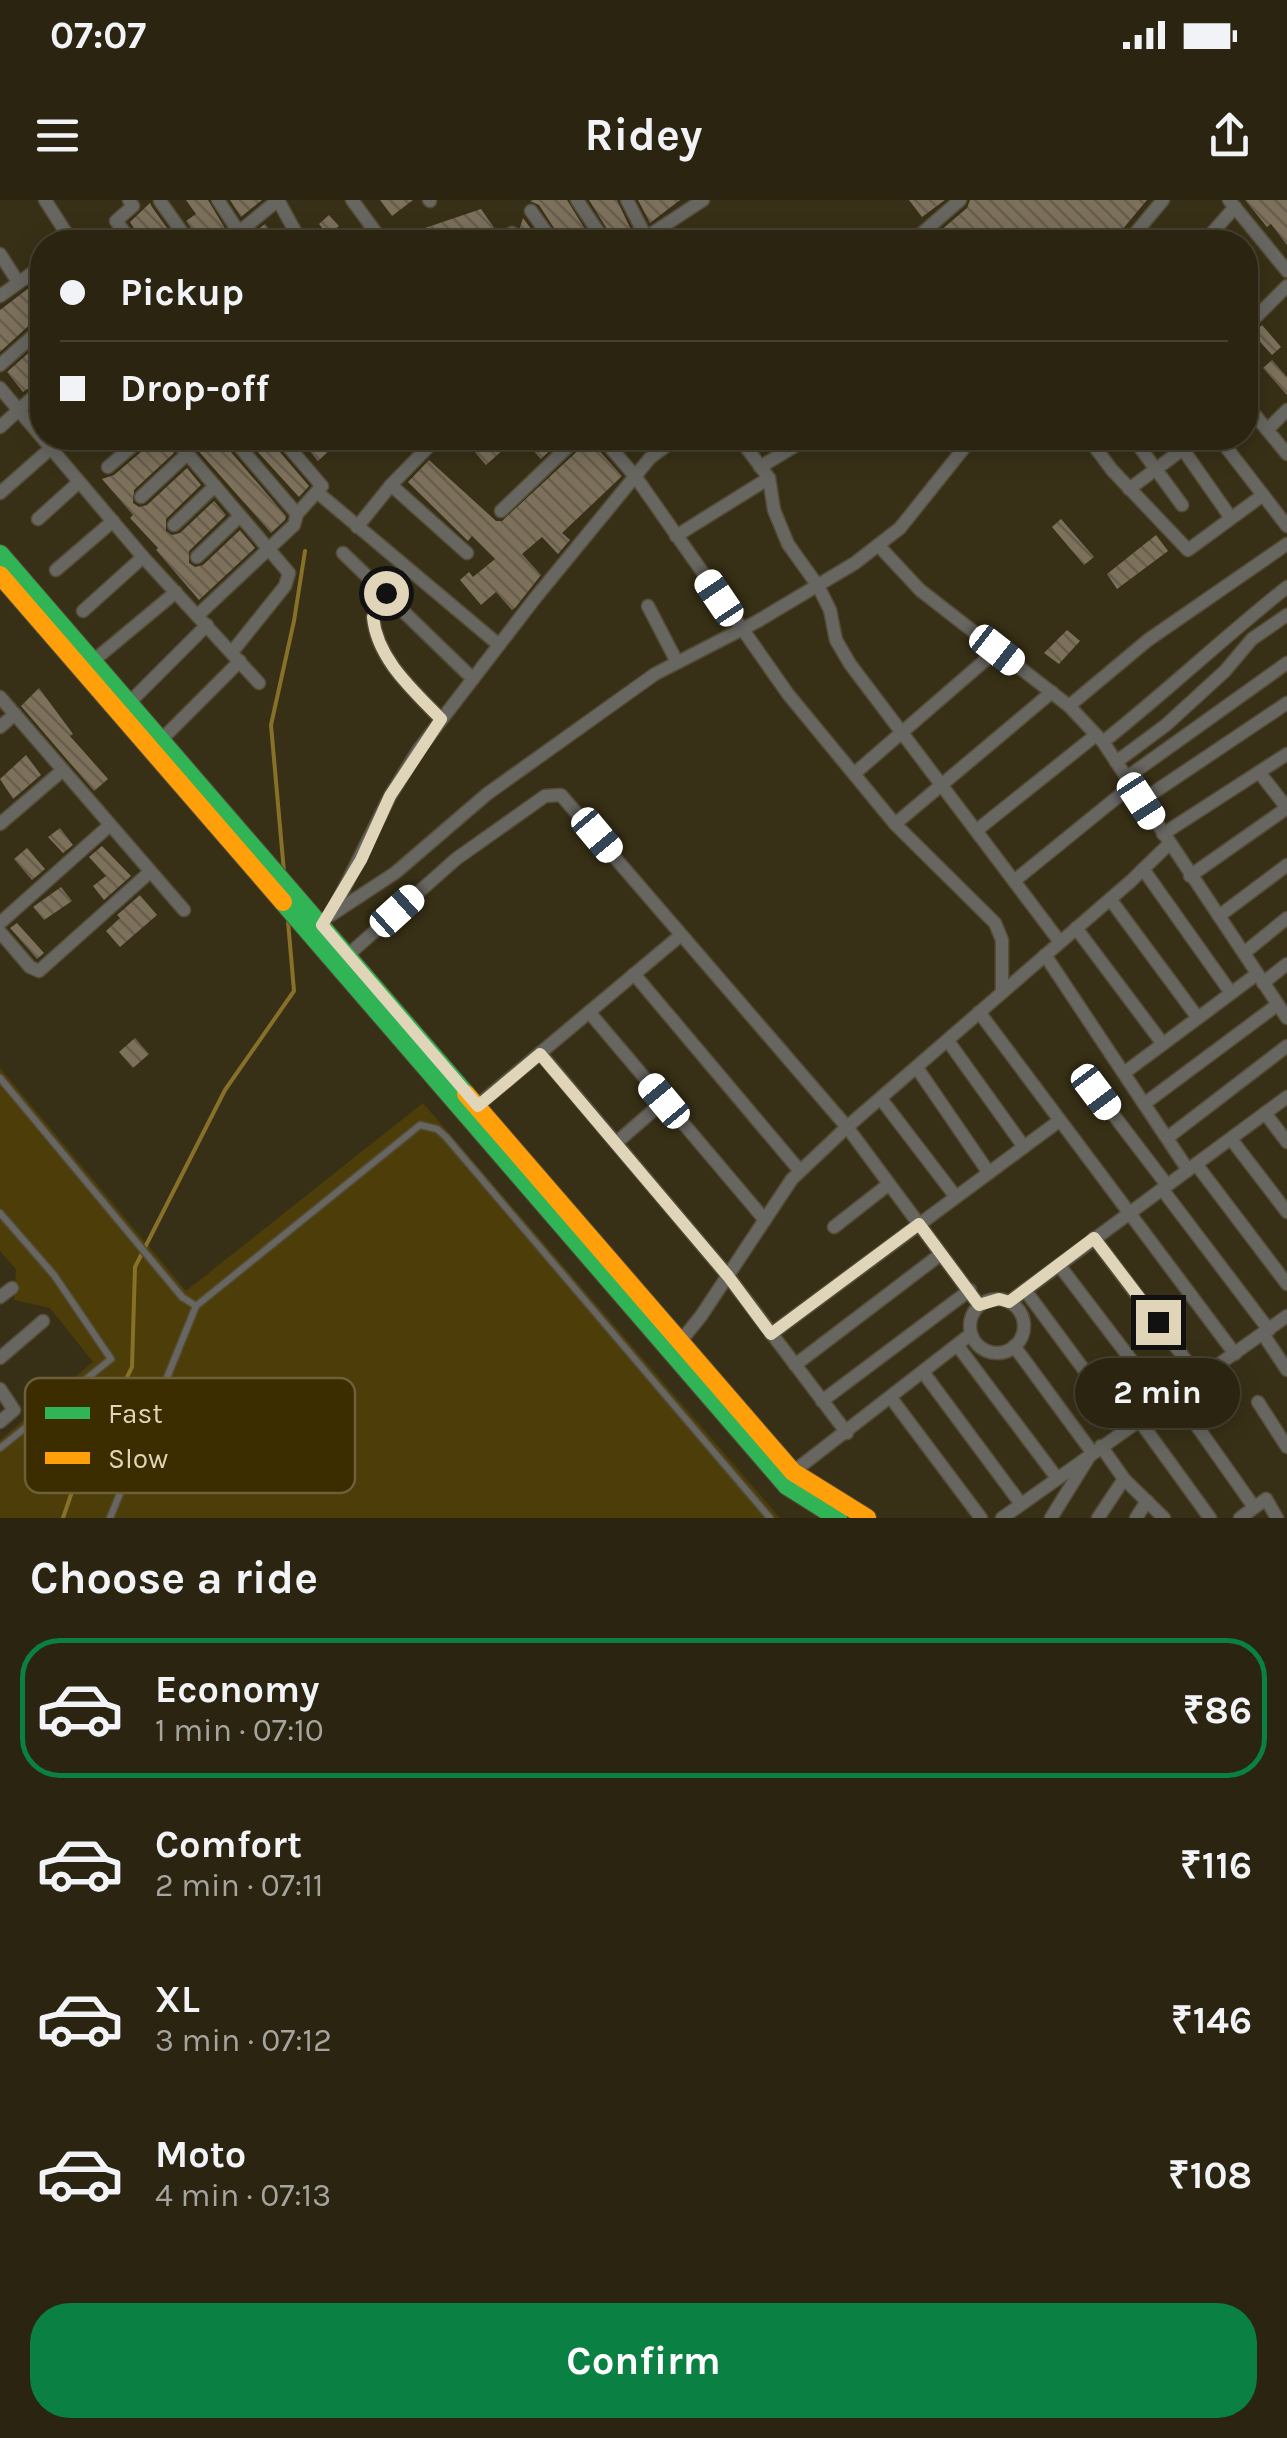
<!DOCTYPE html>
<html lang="en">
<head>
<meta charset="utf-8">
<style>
  :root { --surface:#2a2410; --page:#36301e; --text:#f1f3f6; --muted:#a5a49f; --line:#464130; --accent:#0b8043 }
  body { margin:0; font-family:Karla,sans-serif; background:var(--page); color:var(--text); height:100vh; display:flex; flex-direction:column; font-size:38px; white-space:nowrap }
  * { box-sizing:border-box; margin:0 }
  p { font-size:32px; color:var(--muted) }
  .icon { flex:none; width:55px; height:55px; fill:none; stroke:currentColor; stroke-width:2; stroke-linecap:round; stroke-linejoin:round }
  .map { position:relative; height:1318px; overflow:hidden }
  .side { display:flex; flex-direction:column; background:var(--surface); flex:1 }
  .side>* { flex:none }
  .hud { position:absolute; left:30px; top:30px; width:1228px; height:220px; border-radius:40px; box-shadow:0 5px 25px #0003,0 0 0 2px var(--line); display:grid; align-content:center; height:220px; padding:0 30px; background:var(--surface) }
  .end { position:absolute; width:45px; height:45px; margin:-22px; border:12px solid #e0d5b8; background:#111; box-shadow:0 0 0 5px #111 }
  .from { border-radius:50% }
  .bubble { position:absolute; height:70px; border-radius:35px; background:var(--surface); box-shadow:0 5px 25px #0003,0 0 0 2px var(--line); font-size:32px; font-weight:700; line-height:70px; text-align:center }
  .car { position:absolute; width:30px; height:60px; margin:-30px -15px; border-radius:12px; box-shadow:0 0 8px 2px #0007; background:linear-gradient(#fff 24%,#345 0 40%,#fff 0 76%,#345 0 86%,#fff 0) }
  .hud b { display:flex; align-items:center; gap:35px; height:95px; font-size:38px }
  .hud b+b { border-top:2px solid var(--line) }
  .hud i { width:25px; height:25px; background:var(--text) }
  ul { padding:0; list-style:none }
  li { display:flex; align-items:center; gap:30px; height:140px; margin:0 20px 15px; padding:0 10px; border:5px solid transparent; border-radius:40px }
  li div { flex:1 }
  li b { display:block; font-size:38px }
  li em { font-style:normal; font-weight:700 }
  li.selected { border-color:var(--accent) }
  li>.icon { width:90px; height:90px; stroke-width:1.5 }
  h2 { padding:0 30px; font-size:45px; line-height:120px }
  .action { display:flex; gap:20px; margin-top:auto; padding:20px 30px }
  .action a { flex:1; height:115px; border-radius:40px; background:var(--accent); color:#fff; font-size:40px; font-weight:700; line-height:115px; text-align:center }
  .status { display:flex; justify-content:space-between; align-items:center; height:70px; padding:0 50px; background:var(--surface); direction:ltr }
  .status svg { height:28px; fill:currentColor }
  header { display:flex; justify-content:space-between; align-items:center; height:130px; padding:0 30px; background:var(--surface); font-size:45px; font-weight:700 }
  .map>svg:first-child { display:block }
</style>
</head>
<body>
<div class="status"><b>07:07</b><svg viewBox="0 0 49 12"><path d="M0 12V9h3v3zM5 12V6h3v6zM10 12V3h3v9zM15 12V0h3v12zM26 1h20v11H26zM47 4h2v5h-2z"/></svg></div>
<header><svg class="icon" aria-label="menu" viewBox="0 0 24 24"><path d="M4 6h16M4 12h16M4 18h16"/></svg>Ridey<svg class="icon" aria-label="share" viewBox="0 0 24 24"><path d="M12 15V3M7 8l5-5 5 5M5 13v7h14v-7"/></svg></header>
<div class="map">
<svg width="1287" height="1318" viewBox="0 0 1287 1318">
  <defs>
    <pattern id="building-back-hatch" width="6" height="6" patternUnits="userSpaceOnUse" patternTransform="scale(2.5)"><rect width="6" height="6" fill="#7d715c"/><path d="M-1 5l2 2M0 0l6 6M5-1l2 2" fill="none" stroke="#665d4d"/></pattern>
  </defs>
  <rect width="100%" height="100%" fill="#383016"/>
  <path fill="#4d3d08" d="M0,868L186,1091L423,903L780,1318H0V1240L93,1162L50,1108L14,1100L16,1069L0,1051Z"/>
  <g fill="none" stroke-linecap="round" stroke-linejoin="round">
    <g stroke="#877028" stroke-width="4">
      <path d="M284,672L271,525L294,421L305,351"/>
      <path d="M63,1318L75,1283L132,1167L135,1067L225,890L294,791L288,721"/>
    </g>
  </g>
  <g fill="url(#building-back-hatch)">
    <path d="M186,0H208L226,30L217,41L211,31L199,40L186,21L196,14Z"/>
    <path d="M230,0H262L241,17Z"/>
    <path d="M380,0H413L392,16Z"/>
    <path d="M534,0H567L593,42H563L539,5L530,1Z"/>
    <path d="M589,0H617L632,32L622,42H615Z"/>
    <path d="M638,0H680L650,23Z"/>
    <path d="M909,0H945L922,17Z"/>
    <path d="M970,0H1147L1112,42H951L940,31L967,8Z"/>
    <path d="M1245,0H1287V45L1271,24L1267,27Z"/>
    <path d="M150,3L152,7L177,42H142L130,22Z"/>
    <path d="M481,9L497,32L483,42H439L425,28Z"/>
    <path d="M329,15L339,26L328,35L319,24Z"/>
    <path d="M523,18L541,42H516L521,36L520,27Z"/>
    <path d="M265,24L279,42H245L249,36Z"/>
    <path d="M42,78V118L35,120L0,152V110Z"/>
    <path d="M1262,125L1281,147L1272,155L1253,134Z"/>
    <path d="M42,141V179L23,192L7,172Z"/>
    <path d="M1272,160L1287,177V195L1263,168Z"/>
    <path d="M152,238H164L174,253L134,290L133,303L139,307L147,305L187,268L201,285L166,319V331L172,335L180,333L214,301L226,315L189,351V363L195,367L203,365L240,330L255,348L199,400L156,350L158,348L130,318L133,315L102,279L114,275L148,246Z"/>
    <path d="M187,238H222L224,244L286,316L285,320L271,333Z"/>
    <path d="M245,238H271L273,244L309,286L299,297Z"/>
    <path d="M299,238H319L330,250L318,261Z"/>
    <path d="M463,238H516L486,265Z"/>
    <path d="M522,238H563L541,259Z"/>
    <path d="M587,238H592L594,245L622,276L562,333L570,340L558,354L542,337L522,354L541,375L515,408L512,410L496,392L481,405L460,380L469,372L473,377L495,359L472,336L468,341L408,282L429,260L496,321H502L584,245Z"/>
    <path d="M1061,319L1094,357L1084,365L1052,327Z"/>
    <path d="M1156,335L1168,351L1117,389L1107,374Z"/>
    <path d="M1067,430L1080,441L1059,464L1044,453Z"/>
    <path d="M39,488L73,534L70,536L108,579L94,591L21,506Z"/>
    <path d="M26,555L41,575L13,599L0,579Z"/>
    <path d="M60,628L73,645L63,653L48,637Z"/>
    <path d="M102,646L131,676L104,700L93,686L106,676L89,657Z"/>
    <path d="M27,648L45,669L32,680L14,659Z"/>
    <path d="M61,687L72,701L44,720L33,707Z"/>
    <path d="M140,695L157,715L120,747L106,731L120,718L117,715Z"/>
    <path d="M17,723L44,753L37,759L10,728Z"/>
    <path d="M135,838L149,854L133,868L119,852Z"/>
  </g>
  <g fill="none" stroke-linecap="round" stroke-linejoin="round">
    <defs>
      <g id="lane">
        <path d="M0,878L182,1097L196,1106"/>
        <path d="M0,1013L54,1075L111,1159L0,1248"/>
        <path d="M110,1318L196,1106L420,925L437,929L446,937L770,1318"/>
      </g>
      <g id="street">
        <path d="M45,0L72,42"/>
        <path d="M129,0L133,6L116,21L132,42"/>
        <path d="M218,0L240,34"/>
        <path d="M352,0L383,42"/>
        <path d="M429,0L430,1"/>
        <path d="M577,0L605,42"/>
        <path d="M627,0L646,37"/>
        <path d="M1229,0L1287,71"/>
        <path d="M160,1L189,42"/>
        <path d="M531,11L553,42"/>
        <path d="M227,42L278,0L301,42"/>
        <path d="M355,42L373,29"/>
        <path d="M499,42L512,33"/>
        <path d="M639,42L703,0"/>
        <path d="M912,42L960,0"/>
        <path d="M1128,42L1163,0"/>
        <path d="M1204,42L1235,7"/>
        <path d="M0,54L18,82"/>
        <path d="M0,96L42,66"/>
        <path d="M1245,128L1287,86"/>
        <path d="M0,165L42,128"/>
        <path d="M0,188L143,357L259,483"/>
        <path d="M1245,203L1287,254"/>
        <path d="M0,227L42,189"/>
        <path d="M1267,230L1287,210"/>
        <path d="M174,238L289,373L285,386L232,452"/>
        <path d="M232,238L297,314"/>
        <path d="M602,238L635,276L788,494L895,624L1052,492"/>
        <path d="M739,238L769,278L774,310L788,344L818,386L830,410L836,440L850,464L1060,742"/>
        <path d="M1088,238L1112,270L1188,350L1263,295"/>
        <path d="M1133,238L1182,305"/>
        <path d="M1175,238L1231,318"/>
        <path d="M1219,238L1287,326"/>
        <path d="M108,267L142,238"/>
        <path d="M760,267L808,238"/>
        <path d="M391,285L467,353"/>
        <path d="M1129,289L1198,238"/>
        <path d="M317,292L499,445"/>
        <path d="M0,293L50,249"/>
        <path d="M141,297L187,254"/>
        <path d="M501,311L577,238"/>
        <path d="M38,319L79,282"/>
        <path d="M174,325L215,286"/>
        <path d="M357,327L391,285L437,238"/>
        <path d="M676,336L769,278"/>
        <path d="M878,345L920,390L1069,506L1103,542L1287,818"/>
        <path d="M343,353L473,479"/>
        <path d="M197,357L240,316"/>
        <path d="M56,370L113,321"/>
        <path d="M386,393L373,417C377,459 413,490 441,519"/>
        <path d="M648,406L677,462"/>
        <path d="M83,411L143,357"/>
        <path d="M198,415L294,325L297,314L322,286L281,238"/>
        <path d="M93,461L176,392"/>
        <path d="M0,497L184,710"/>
        <path d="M129,503L207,425"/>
        <path d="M1069,506L1148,440L1287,344"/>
        <path d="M0,527L15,514"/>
        <path d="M161,540L240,461"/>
        <path d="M1103,542C1166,492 1224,437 1287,387"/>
        <path d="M1116,562L1166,525L1225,471L1252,439L1287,415"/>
        <path d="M1259,572L1287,608"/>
        <path d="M855,573L997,450"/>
        <path d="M1126,578L1287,463"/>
        <path d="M1141,601L1287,503"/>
        <path d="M0,624L63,570"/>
        <path d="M895,624L995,723L1002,740V792"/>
        <path d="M977,630L1096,535"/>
        <path d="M1163,634L1287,554"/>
        <path d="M1143,669L1231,793"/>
        <path d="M1190,676L1287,608"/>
        <path d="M1014,681L1131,586"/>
        <path d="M1110,699L1198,818"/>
        <path d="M333,711L390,596L419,549L536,397L650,258L677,238"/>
        <path d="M331,715L395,673L487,594L655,474L758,421L855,363L900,328L972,238"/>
        <path d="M1219,716L1287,665"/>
        <path d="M0,723L110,625"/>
        <path d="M1076,728L1163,844"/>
        <path d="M0,732L30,767L39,771L150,672"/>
        <path d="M1244,753L1287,718"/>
        <path d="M348,755L456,659L545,596L561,595L847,927L979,1105"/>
        <path d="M1045,755L1188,970"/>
        <path d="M634,774L800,971"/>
        <path d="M1263,783L1287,764"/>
        <path d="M589,812L765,1020"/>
        <path d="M979,812L1235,1154"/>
        <path d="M948,841L1024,947"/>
        <path d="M540,853L728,1076L847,1233"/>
        <path d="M917,868L989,973"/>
        <path d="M1124,873L1257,774"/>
        <path d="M1096,892L1167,985"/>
        <path d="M881,899L956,997"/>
        <path d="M1144,904L1277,805"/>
        <path d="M477,906L681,735"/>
        <path d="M1265,913L1287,942"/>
        <path d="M1167,938L1287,846"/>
        <path d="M1231,939L1287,1012"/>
        <path d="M616,943L664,901"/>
        <path d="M1196,964L1287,1084"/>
        <path d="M1162,989L1269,1130"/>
        <path d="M834,1027L889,984"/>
        <path d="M1094,1038L1200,1179"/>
        <path d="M1059,1065L1164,1203"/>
        <path d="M1025,1090L1127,1228"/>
        <path d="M0,1097L12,1088"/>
        <circle cx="997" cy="1126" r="27"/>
        <path d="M1009,1102L1287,897"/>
        <path d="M771,1134L1059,921"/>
        <path d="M1263,1134L1287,1170"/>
        <path d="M957,1145L1057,1278"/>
        <path d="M1014,1146L1092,1252L1051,1318"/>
        <path d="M676,1147L701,1116L792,979L847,927L1131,681L1169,644"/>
        <path d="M0,1158L43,1121"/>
        <path d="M795,1165L941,1054"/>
        <path d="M923,1172L1021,1304"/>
        <path d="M0,1189L14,1210L0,1222"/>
        <path d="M1175,1195L1254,1307"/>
        <path d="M891,1198L981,1318"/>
        <path d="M822,1201L970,1090"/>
        <path d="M1258,1202L1287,1247"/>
        <path d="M1139,1220L1210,1318"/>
        <path d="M1101,1246L1124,1279L1164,1318"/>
        <path d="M793,1272L971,1134"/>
        <path d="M1002,1318L1287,1116"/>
        <path d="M1098,1318L1124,1279"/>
        <path d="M1136,1318L1147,1301"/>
        <path d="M1240,1318L1266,1299L1277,1318"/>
      </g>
      <g id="fast">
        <path d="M0,354L466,894"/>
        <path d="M283,702L787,1286L838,1318"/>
      </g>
      <g id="slow">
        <path d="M0,375L283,702"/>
        <path d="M466,894L793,1272L867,1318"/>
      </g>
    </defs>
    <use href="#lane" stroke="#544c36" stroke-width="9"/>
    <use href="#street" stroke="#544c36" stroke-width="15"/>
    <use href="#fast" stroke="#544c36" stroke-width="20"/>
    <use href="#slow" stroke="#544c36" stroke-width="20"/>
    <use href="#lane" stroke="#676661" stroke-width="6"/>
    <use href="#street" stroke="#676661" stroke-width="12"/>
    <use href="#fast" stroke="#30b455" stroke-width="18"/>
    <use href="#slow" stroke="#ff9f0a" stroke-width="18"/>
  </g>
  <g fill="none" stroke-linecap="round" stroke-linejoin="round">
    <path stroke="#e0d5b8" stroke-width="12" d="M386,393L373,417C377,459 413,490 441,519L390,596L361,660L322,725L478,906L540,854L728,1076L771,1134L919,1024L979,1105L999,1099L1009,1102L1094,1038L1158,1122"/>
  </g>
  <rect x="25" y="1178" width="330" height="115" rx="15" fill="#3b2d00" stroke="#6d5f37" stroke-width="2.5"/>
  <rect x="45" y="1207" width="45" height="12" fill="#30b455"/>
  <rect x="45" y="1252" width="45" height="12" fill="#ff9f0a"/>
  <g font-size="28" fill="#e0d5b8">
    <text x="108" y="1223">Fast</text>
    <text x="108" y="1268">Slow</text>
  </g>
</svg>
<i class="end from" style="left:386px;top:393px"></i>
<i class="end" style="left:1158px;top:1122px"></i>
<div class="bubble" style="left:1075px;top:1158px;width:165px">2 min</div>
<i class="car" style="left:719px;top:398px;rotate:326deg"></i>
<i class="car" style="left:997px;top:450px;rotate:128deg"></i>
<i class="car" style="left:1141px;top:601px;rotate:147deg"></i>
<i class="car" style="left:597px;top:635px;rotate:140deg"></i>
<i class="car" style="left:397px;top:711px;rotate:48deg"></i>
<i class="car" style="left:1096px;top:892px;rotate:143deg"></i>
<i class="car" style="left:664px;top:901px;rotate:320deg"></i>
<div class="hud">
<b><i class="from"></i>Pickup</b>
<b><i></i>Drop-off</b>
</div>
</div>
<section class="side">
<h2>Choose a ride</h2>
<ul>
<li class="selected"><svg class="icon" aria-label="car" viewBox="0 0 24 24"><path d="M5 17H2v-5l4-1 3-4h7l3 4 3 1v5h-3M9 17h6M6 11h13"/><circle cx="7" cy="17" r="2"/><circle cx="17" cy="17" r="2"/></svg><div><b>Economy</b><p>1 min · 07:10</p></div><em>₹86</em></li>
<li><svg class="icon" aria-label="car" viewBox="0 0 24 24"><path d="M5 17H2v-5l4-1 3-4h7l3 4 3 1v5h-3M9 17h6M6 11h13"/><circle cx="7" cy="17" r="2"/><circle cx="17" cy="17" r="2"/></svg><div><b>Comfort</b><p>2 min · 07:11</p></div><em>₹116</em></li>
<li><svg class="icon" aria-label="car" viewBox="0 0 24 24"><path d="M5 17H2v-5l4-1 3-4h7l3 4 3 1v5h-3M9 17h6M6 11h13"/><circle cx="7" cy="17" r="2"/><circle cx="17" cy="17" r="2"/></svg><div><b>XL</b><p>3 min · 07:12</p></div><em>₹146</em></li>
<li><svg class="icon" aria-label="car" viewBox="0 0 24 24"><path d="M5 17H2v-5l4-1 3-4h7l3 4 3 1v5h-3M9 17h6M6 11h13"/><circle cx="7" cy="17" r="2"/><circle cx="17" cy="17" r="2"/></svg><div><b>Moto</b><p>4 min · 07:13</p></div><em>₹108</em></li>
</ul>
<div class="action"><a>Confirm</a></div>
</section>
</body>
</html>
